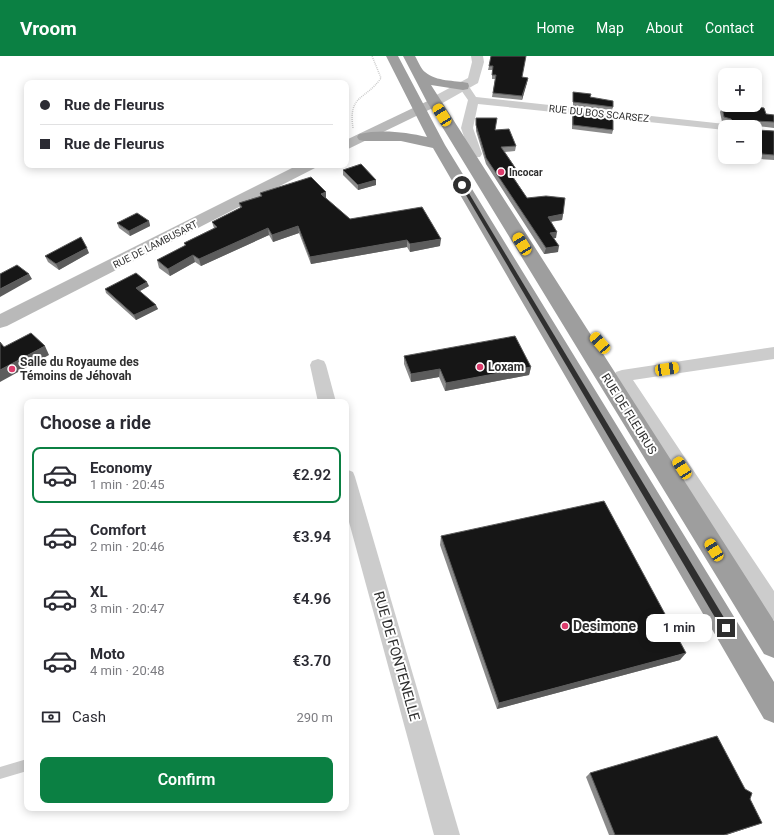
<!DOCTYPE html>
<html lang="en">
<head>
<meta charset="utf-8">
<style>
  :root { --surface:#fff; --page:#f7f7f7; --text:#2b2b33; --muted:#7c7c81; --line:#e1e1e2; --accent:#0b8043 }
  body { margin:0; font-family:Roboto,sans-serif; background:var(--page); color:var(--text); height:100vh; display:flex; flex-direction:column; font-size:15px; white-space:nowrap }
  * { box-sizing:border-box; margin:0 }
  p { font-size:13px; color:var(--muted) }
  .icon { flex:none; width:22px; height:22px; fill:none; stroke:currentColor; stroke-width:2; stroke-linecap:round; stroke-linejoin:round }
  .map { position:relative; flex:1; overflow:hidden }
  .panel { position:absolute; left:24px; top:343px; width:325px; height:412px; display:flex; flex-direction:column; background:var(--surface); border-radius:8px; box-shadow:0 2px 10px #0003 }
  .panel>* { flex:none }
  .hud { position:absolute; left:24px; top:24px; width:325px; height:88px; border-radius:8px; box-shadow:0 2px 10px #0003; display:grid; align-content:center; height:88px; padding:0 16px; background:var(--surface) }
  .tools { position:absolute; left:718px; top:12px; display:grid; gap:8px }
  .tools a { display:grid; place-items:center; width:44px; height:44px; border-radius:8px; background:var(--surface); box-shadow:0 2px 10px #0003; font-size:20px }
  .end { position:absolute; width:18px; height:18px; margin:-9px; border:5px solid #2f2f2f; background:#fff; box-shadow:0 0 0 2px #fff }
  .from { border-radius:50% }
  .bubble { position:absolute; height:28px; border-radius:8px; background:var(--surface); box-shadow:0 2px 10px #0003; font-size:13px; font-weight:600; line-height:28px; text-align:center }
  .car { position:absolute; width:12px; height:24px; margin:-12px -6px; border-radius:5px; box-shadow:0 0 3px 1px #0007; background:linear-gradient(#f5c518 24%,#345 0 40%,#f5c518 0 76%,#345 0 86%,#f5c518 0) }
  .hud b { display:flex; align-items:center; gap:14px; height:38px; font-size:15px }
  .hud b+b { border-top:1px solid var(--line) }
  .hud i { width:10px; height:10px; background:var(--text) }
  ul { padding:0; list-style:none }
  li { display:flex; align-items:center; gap:12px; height:56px; margin:0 8px 6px; padding:0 8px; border:2px solid transparent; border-radius:8px }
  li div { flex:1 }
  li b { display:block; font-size:15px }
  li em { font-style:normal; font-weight:600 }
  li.active { border-color:var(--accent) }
  li>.icon { width:36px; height:36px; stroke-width:1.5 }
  h2 { padding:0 16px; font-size:18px; line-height:48px }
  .pay { display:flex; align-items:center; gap:10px; height:44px; padding:0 16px; font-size:15px }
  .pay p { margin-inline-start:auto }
  .cta { display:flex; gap:8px; margin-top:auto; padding:8px 16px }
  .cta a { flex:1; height:46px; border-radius:8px; background:var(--accent); color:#fff; font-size:16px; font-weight:600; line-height:46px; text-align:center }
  header { display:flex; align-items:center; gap:24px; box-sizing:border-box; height:56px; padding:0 20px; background:var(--accent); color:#fff }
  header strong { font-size:19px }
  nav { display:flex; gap:22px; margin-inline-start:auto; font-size:14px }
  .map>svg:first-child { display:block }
</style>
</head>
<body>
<header>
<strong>Vroom</strong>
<nav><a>Home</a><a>Map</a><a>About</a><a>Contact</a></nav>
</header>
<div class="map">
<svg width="774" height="779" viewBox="0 0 774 779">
  <rect width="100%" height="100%" fill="#fff"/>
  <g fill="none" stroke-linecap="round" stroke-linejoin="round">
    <path stroke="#ccc" stroke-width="1.5" stroke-dasharray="1 1" stroke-linecap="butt" d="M353,72C348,38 365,45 381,22L372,0"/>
    <path fill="#ccc" fill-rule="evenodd" d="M27,703V715L0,723V711Z"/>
    <g fill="#ccc" fill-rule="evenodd">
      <path d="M466,31L470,32L476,41L725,68L729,69L731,71H725V74L478,48L473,72L482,98L480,101H472L470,98L461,72L468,44L461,34Z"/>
      <path d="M774,291V303L633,324L774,535V564L766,561L614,320L616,316L622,314Z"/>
      <path d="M318,303L324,305L326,309L336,346H318L310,309L312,305Z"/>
      <path d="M346,413L353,416L355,421L460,779H434L346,455Z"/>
    </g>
    <path fill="#ccc" fill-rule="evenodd" d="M471,0H483L484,6L478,27L439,49H429L427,46L429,43L468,22L472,6Z"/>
    <g fill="#b9b9b9" fill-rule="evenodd">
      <path d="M434,42L439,43L441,46L439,49L346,94V84Z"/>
      <path d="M298,109H317L315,112L7,270L0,272V258Z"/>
    </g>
    <g fill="#9e9e9e" fill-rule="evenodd">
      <path d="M386,0H398L445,89L774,626V667L764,663L433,92L401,85H364L359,84L357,81L359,78C381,73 406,76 427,81Z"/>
      <path d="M403,0H415C418,5 421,13 425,16C437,26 454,24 468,27L469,30L468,33L463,34L431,29L774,565V602L764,598L427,46Z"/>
    </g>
  </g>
  <g fill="#8a8a8a">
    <path d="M491,0L522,21L528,22L522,44L492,41L495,23H492V14H488L489,10Z"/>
    <path d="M573,36L590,41L613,51L612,54L573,50Z"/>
    <path d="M750,50L766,58L774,59V72L757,70V74L774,75V104L760,103L757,93H755V71H725V86L723,75L725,70L730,68H729L722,66L720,56L722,52L748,54Z"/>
    <path d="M573,55L613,74L612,78L572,73V59Z"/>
    <path d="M476,62L495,74L516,90L515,95L505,96L518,116L517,121L514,122L527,142L563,158L562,164L551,166L556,182H554L558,196L544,198L486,108L476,75Z"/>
    <path d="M343,114L376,124V129L358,134L343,119Z"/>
    <path d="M260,137L326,142L350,163L440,190L410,196L407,191L311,208L299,177L273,186L269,179L201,210L195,206L170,220L159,212L157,204L185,190L184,187L214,172L212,166L240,152L239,147L260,140Z"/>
    <path d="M149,165L150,170L130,180L119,172L117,167Z"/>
    <path d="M89,197L59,214L48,206L45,200Z"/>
    <path d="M149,230L140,235L158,253L136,264L106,237L105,233Z"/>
    <path d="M404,300L531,311L529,319L445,335L439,321L411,326L404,308Z"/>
    <path d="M441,480L680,604L497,653L440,489Z"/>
    <path d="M590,717L750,743L762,767L726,779H609L586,721Z"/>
  </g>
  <g fill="#5c5c5c">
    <path d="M528,22L527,27L522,44V40Z"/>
    <path d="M518,116L517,121L510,122V117Z"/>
    <path d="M376,124V129L358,134V129Z"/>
    <path d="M326,136V143L321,138Z"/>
    <path d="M563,158L562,164L546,166L548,161Z"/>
    <path d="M149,165L150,170L130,180L129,175Z"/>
    <path d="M298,170L299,177L273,186L272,179Z"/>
    <path d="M268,172L269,179L201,210L199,203Z"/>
    <path d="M557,176L556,182L549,183L550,177Z"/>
    <path d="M441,183L440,190L410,196V188Z"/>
    <path d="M407,184V191L311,208L310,201Z"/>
    <path d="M559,190L558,196L544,198L546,192Z"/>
    <path d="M87,192L89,197L59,214L56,208Z"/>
    <path d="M193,199L195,206L170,220L168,213Z"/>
    <path d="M29,218L32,223L0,241V233Z"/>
    <path d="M147,226L149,230L138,236L136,232Z"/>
    <path d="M156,249L158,253L136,264L134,259Z"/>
    <path d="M45,290L49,299L0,326V314Z"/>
    <path d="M531,311L529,319L445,335L446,327Z"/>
    <path d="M440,313L439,321L411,326V318Z"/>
    <path d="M686,597L680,604L497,653L499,647Z"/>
    <path d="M762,767L726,779H724Z"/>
  </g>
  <g fill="#161616" stroke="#5c5c5c">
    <path d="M491,0H526L522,21L528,22L522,40L493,37L496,19H492L493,10H489Z"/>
    <path d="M573,36L591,38L590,41L613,45V51L573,46Z"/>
    <path d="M750,50L764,52L766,58L774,59V66L756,65L757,74L774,75V99L762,98L760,88H755V71H725V70L734,66L731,63L724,61L722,52L751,55Z"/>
    <path d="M573,55L613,59V74L573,69Z"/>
    <path d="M476,62H497L495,74L509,73L516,90L501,91L518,116L510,117L527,142L546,140L565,142L563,158L548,161L557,176L550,177L559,190L546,192L486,102L476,69Z"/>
    <path d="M361,108L376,124L358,129L343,114Z"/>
    <path d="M311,121L326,136L321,138L350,163L422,151L441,183L410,188L407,184L310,201L298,170L272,179L268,172L199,203L193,199L168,213L157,204L186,189L184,187L217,171L212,166L242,151L239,147L262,140L260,137Z"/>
    <path d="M137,157L149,165L129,175L117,167Z"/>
    <path d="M81,181L87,192L56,208L45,200Z"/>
    <path d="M17,209L29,218L0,233V218Z"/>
    <path d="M136,217L147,226L136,232L156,249L134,259L105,233Z"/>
    <path d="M31,277L45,290L0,314V286L4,291Z"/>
    <path d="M515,280L531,311L446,327L440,313L411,318L404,300Z"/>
    <path d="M604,445L686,597L499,647L441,480Z"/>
    <path d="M717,680L745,733L752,737L750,743L762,767L724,779H615L590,717Z"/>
  </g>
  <path fill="#2f2f2f" d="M462,128L464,129L729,570V575H723L460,129Z"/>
  <g fill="#db3c6c" stroke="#fff" stroke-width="1.5">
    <circle cx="501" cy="116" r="4"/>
    <circle cx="480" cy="311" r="4"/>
    <circle cx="12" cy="313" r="4"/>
    <circle cx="565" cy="570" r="4"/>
  </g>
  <g text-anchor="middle" stroke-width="4" stroke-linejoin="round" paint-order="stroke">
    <g font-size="10" fill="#2f2f2f" stroke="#fff">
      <text transform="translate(599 57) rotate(6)" y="4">RUE DU BOS SCARSEZ</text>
      <text transform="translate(155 188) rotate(-27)" y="4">RUE DE LAMBUSART</text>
    </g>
    <g font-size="10" font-weight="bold" fill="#2f2f2f" stroke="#fff" text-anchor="start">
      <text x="509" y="120">Incocar</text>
    </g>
    <g font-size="12" font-weight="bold" fill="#2f2f2f" stroke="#fff" text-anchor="start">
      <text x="20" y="310">Salle du Royaume des<tspan x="20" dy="14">Témoins de Jéhovah</tspan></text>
      <text x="488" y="315">Loxam</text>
    </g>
    <g font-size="12" fill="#2f2f2f" stroke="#fff">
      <text transform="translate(629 358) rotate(58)" y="4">RUE DE FLEURUS</text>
    </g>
    <g font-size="14" font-weight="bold" fill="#2f2f2f" stroke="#fff" text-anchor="start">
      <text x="573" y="575">Desimone</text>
    </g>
    <g font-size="14" fill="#2f2f2f" stroke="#fff">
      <text transform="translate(397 600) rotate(74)" y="5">RUE DE FONTENELLE</text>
    </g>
  </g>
</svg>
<div class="tools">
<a>+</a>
<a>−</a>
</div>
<i class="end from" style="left:462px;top:129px"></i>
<i class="end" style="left:726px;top:572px"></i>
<div class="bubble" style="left:646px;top:558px;width:66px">1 min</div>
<i class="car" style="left:442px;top:59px;rotate:328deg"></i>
<i class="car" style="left:522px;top:188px;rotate:328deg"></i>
<i class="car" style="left:600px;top:287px;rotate:319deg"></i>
<i class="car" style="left:667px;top:313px;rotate:81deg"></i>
<i class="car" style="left:682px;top:412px;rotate:327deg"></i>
<i class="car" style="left:714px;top:494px;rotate:328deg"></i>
<div class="hud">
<b><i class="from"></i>Rue de Fleurus</b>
<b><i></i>Rue de Fleurus</b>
</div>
<section class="panel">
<h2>Choose a ride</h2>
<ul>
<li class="active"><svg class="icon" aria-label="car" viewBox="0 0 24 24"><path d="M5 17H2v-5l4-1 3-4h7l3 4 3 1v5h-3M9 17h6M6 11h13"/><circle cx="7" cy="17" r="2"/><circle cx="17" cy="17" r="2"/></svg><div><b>Economy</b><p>1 min · 20:45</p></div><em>€2.92</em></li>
<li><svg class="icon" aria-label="car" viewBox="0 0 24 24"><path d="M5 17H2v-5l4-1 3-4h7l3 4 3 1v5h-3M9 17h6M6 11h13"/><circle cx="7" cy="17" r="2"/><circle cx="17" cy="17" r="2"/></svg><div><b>Comfort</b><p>2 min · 20:46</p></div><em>€3.94</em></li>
<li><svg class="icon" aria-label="car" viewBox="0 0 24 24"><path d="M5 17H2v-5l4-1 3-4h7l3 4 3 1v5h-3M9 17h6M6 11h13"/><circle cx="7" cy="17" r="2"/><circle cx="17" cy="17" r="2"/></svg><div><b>XL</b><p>3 min · 20:47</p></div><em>€4.96</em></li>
<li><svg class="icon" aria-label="car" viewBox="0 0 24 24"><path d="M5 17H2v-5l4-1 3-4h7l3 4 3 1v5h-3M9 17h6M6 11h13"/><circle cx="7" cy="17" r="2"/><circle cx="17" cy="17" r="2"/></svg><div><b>Moto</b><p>4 min · 20:48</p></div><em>€3.70</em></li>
</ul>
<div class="pay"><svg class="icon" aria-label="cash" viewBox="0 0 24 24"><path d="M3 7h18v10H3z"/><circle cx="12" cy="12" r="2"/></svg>Cash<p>290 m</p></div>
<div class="cta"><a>Confirm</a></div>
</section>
</div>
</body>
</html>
